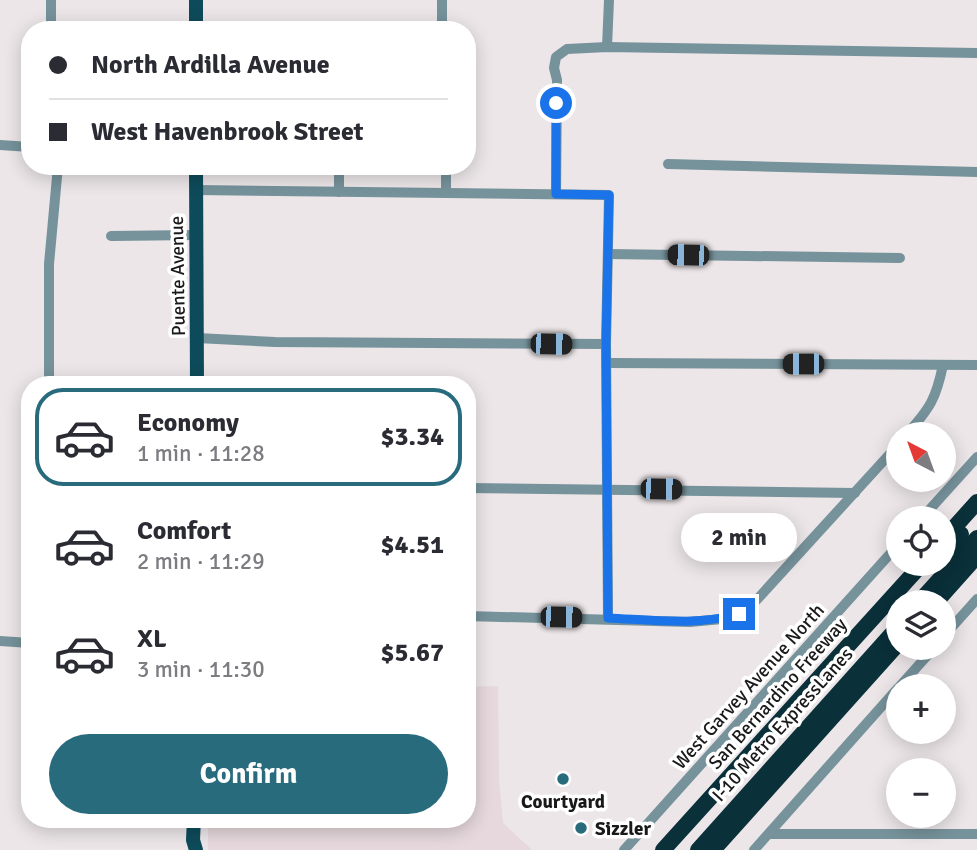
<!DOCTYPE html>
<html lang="en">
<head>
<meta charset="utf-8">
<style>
  :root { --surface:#fff; --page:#f2f2f3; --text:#2b2b33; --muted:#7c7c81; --line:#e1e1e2; --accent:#286b7d }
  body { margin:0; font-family:Signika,sans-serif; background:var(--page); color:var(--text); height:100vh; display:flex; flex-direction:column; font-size:26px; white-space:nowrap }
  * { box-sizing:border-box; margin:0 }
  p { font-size:23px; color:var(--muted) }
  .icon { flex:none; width:38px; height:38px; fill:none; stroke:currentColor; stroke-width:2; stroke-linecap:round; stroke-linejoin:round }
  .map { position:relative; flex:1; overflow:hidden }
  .sheet { position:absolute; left:21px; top:376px; width:455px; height:452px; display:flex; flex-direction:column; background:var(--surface); border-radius:28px; box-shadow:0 4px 18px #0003 }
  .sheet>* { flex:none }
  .guide { position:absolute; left:21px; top:21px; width:455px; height:154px; border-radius:28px; box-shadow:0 4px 18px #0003; display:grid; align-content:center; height:154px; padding:0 28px; background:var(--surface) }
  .needle { width:46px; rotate:319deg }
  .tools { position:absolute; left:886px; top:422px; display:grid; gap:14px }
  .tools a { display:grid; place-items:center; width:70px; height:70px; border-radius:50%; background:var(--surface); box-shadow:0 4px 18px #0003; font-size:35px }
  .end { position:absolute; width:32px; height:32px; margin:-16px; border:9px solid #1a73e8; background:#fff; box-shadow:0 0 0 4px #fff }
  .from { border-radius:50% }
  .bubble { position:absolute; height:49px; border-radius:24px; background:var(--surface); box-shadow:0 4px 18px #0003; font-size:23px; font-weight:700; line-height:49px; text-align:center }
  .car { position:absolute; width:21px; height:42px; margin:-21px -10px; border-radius:9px; box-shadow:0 0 5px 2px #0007; background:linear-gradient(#222 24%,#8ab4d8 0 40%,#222 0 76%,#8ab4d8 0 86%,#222 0) }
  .guide b { display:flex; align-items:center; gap:24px; height:66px; font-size:26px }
  .guide b+b { border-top:2px solid var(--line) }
  .guide i { width:18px; height:18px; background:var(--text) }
  ul { padding:12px 0 0; list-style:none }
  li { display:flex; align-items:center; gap:21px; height:98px; margin:0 14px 10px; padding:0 14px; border:4px solid transparent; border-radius:28px }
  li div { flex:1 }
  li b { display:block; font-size:26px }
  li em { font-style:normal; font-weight:700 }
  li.active { border-color:var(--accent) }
  li>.icon { width:63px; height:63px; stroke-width:1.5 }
  .primary-button { display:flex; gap:14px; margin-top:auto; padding:14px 28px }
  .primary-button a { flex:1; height:80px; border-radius:42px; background:var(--accent); color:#fff; font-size:28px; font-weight:700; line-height:80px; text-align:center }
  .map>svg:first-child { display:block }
</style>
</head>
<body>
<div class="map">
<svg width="977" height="850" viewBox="0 0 977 850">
  <rect width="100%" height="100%" fill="#ece6e8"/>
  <path fill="#e6d8dc" d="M498,686L499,780L503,823L532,850H208V819H467V687Z"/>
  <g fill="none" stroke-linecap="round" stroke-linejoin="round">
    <g stroke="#76929b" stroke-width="10">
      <path d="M51,30V0"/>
      <path d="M442,30V0"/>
      <path d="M607,47L609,0"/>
      <path d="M0,145L30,147"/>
      <path d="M668,164L977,172"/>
      <path d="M196,190L609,195L606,344L608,618"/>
      <path d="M339,192V166"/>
      <path d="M446,193V166"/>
      <path d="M556,194L557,80L554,68L556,57L567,49L607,47L977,53"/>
      <path d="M111,236L196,235"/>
      <path d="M608,254L900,258"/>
      <path d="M197,338L275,342L606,344"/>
      <path d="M608,363L977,365"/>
      <path d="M49,385V264L58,166"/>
      <path d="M907,434C930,408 936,399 943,365"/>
      <path d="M467,488L855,493"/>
      <path d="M922,518L977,457"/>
      <path d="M467,616L690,622L722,619L739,614L752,605L898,445"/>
      <path d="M943,637L977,599"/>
      <path d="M0,641L30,643"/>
      <path d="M900,686L934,648"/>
      <path d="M769,834H977"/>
      <path d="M624,850L898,545"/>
      <path d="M754,850L898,688"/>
    </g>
    <g stroke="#0e4b5a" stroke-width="14">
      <path d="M196,30V0"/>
      <path d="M196,166L197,385"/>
      <path d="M194,819L193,840L196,850"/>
    </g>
    <g stroke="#0a303a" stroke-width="16">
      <path d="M943,540L977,502"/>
      <path d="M943,555L961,534"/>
      <path d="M919,602L977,538"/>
      <path d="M936,602L977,556"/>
      <path d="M663,850L922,564"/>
      <path d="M698,850L898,627"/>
      <path d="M713,850L898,644"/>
    </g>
  </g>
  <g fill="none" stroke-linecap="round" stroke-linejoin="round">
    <path stroke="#1a73e8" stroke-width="9" d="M556,103V194L609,195L606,344L608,618C652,620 697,626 739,614"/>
  </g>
  <g fill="#286b7d" stroke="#fff" stroke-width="2.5">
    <circle cx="563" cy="779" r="7"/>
    <circle cx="581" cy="828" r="7"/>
  </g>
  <g text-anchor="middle" stroke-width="7" stroke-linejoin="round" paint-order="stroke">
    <g font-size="19" fill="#1a1919" stroke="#fff">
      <text transform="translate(177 276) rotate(-91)" y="7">Puente Avenue</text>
      <text transform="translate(748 686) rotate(-48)" y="7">West Garvey Avenue North</text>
      <text transform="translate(777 693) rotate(-48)" y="7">San Bernardino Freeway</text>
      <text transform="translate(782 724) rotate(-48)" y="7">I-10 Metro ExpressLanes</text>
    </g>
    <g font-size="19" font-weight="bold" fill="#1a1919" stroke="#fff">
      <text x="563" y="808">Courtyard</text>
      <text x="595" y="835" text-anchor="start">Sizzler</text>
    </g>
  </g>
</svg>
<div class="tools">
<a><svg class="needle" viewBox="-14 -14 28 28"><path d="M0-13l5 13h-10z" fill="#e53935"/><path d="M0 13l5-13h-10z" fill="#7c7c81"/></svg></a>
<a><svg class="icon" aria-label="locate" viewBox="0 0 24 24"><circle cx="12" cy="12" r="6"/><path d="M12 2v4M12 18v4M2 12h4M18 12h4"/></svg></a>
<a><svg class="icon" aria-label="layers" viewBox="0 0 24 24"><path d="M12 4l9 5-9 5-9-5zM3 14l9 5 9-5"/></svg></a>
<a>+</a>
<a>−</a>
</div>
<i class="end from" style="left:556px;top:103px"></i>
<i class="end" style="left:739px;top:614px"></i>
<div class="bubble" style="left:681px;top:513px;width:116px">2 min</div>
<i class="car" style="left:688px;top:255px;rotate:271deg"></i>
<i class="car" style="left:551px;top:344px;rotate:91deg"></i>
<i class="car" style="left:803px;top:364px;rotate:270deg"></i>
<i class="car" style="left:661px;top:489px;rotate:91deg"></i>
<i class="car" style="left:561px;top:617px;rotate:91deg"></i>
<div class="guide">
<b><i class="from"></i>North Ardilla Avenue</b>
<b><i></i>West Havenbrook Street</b>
</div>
<section class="sheet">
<ul>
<li class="active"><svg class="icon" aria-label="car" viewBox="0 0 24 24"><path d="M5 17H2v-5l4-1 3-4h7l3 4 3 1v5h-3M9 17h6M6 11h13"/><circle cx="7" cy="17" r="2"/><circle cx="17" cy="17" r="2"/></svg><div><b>Economy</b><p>1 min · 11:28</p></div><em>$3.34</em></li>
<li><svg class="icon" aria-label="car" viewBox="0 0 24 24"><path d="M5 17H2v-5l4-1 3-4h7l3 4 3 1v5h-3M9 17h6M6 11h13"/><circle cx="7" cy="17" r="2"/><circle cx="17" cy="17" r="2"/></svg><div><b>Comfort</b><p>2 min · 11:29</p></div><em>$4.51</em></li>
<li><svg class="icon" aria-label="car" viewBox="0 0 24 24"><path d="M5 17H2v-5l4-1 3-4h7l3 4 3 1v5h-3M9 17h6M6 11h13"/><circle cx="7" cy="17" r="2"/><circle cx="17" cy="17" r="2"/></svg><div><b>XL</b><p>3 min · 11:30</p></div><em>$5.67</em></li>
</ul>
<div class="primary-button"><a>Confirm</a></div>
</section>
</div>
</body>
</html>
